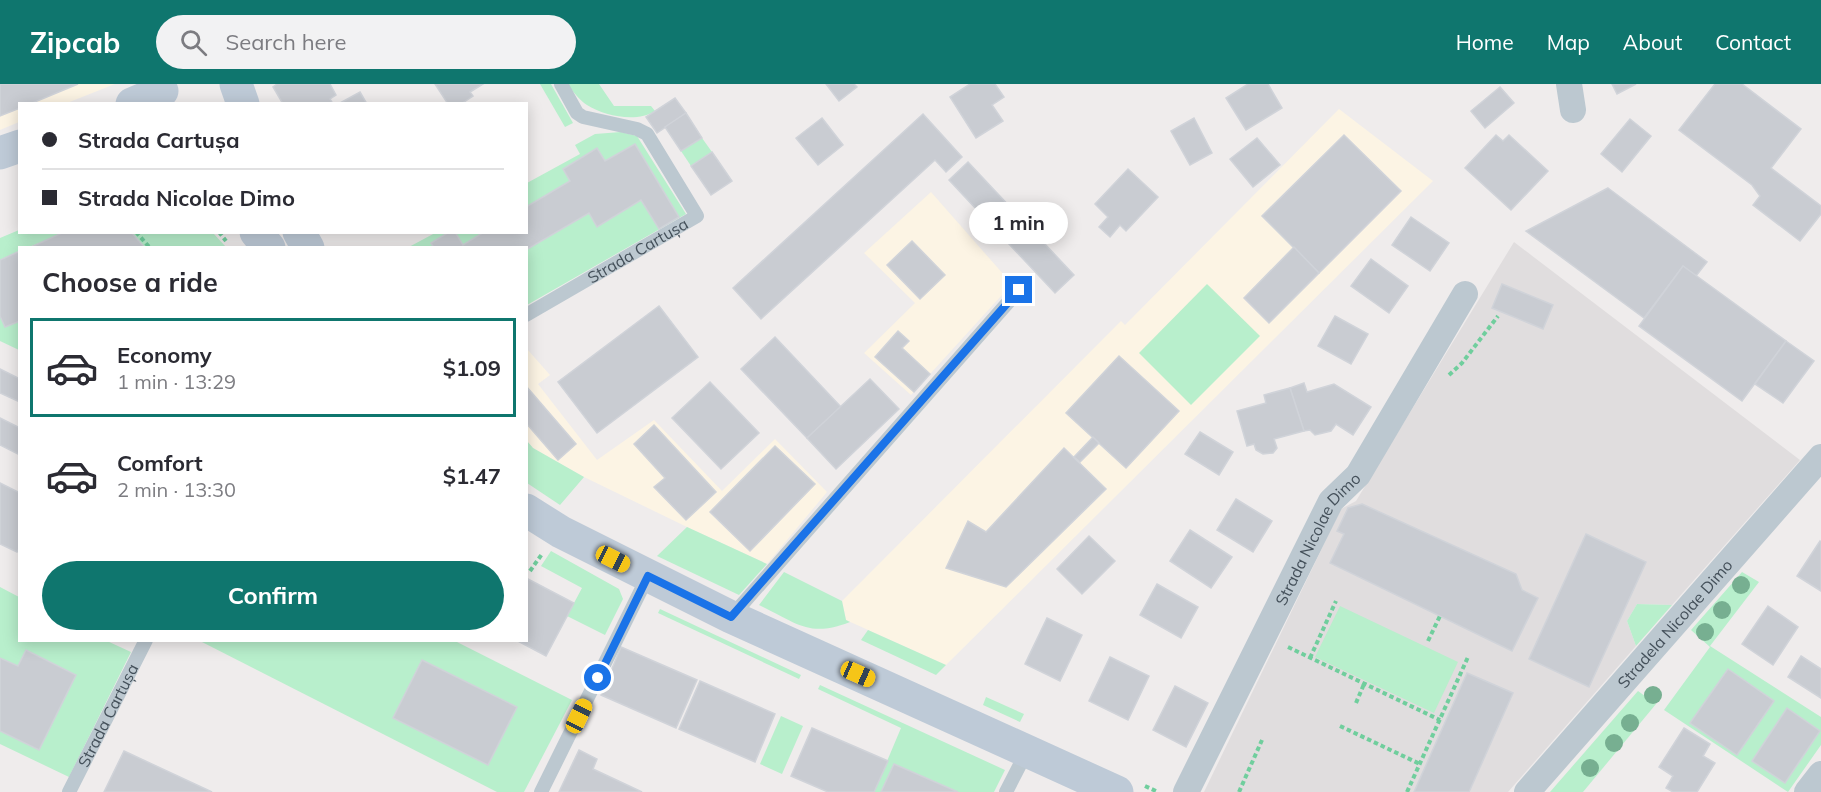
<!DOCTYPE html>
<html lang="en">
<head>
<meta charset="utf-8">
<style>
  :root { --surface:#fff; --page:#f2f2f3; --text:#2b2b33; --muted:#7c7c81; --line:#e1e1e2; --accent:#0f766e }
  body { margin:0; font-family:Mulish,sans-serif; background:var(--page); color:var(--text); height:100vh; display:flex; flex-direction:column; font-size:22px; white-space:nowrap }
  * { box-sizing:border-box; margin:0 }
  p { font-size:20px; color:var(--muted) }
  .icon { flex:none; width:33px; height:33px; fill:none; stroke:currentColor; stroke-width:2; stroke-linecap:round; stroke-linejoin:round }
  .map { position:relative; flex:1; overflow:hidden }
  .sheet { position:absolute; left:18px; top:162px; width:510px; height:396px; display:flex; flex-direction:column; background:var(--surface); border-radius:0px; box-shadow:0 3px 15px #0003 }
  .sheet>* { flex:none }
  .hud { position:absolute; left:18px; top:18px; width:510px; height:132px; border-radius:0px; box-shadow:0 3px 15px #0003; display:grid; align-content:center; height:132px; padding:0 24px; background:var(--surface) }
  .end { position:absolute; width:27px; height:27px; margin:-14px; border:8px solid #1a73e8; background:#fff; box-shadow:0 0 0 3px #fff }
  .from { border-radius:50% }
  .bubble { position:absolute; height:42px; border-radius:21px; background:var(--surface); box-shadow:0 3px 15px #0003; font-size:20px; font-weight:700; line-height:42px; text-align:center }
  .car { position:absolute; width:18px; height:36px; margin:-18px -9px; border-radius:8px; box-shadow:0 0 4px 2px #0007; background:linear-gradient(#f5c518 24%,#345 0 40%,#f5c518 0 76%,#345 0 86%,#f5c518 0) }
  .hud b { display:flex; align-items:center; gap:21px; height:57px; font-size:22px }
  .hud b+b { border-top:2px solid var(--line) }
  .hud i { width:15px; height:15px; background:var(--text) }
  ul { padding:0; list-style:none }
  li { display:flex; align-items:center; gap:18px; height:99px; margin:0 12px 9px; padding:0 12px; border:3px solid transparent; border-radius:0px }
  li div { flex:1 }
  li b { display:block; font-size:22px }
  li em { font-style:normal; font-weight:700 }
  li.on { border-color:var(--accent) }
  li>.icon { width:54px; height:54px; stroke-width:1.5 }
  h2 { padding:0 24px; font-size:27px; line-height:72px }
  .action { display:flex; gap:12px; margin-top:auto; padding:12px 24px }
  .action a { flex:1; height:69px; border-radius:36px; background:var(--accent); color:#fff; font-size:24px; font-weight:700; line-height:69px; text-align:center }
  header { display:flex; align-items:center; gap:36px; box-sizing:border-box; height:84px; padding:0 30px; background:var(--accent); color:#fff }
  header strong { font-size:28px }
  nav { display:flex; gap:33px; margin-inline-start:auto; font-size:21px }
  .search { width:420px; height:54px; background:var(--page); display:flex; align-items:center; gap:15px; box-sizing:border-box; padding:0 21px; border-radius:33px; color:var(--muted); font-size:22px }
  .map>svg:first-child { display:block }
</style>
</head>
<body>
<header>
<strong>Zipcab</strong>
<div class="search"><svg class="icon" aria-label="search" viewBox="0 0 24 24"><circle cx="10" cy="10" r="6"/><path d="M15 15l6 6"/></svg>Search here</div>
<nav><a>Home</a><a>Map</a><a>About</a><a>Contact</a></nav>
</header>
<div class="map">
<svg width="1821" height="708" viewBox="0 0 1821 708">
  <rect width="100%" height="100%" fill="#efecec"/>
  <g fill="#fcf4e4">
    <path d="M0,0H115L67,19L20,20L19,38L0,46Z"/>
    <path d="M1339,25L1433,97L946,581L846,536L842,517L1121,237L1125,241Z"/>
    <path d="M931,108L1012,200L911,311L864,269L915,219L864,169Z"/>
    <path d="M527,265L550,291L538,300L597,376L654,336L722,407L775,355L827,408L767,480L687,443L584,393L533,364L527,357Z"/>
  </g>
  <path fill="#e0ddde" d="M1514,158L1800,376L1672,521L1637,520L1627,537L1636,562L1508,708H1204L1341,425L1356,417Z"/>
  <g fill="#b8efcc">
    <path d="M540,0H551L573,39L565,43Z"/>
    <path d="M567,0H599L614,22H651L655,27C637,39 604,32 587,21C579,16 573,7 567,0Z"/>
    <path d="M621,48L637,52L686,130L527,221L526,164H407L435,149L526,148L527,99L580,70L575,61L595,50Z"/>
    <path d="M702,54L712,68L691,82L681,67Z"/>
    <path d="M19,146L20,148L64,149L29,163L20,164L19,167L0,176V154Z"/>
    <path d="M131,149H213L226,163H145Z"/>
    <path d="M1207,200L1260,252L1191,321L1139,269Z"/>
    <path d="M0,232L5,243L19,237V266L0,257Z"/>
    <path d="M527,357L533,364L584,393L560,421L527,399Z"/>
    <path d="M687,443L767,480L739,511L657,472Z"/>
    <path d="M551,467L619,505L623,515L605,551L567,532L582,504L541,482Z"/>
    <path d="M784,488L842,517L846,536L850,538C809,554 797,539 759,521Z"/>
    <path d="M1742,488L1759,498L1710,562L1821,633V661L1788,708L1664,626L1710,563L1691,546Z"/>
    <path d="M0,503L19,513L20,556L107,557L131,568L69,693L0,660Z"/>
    <path d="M1637,520L1672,521L1636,562L1627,537Z"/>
    <path d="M1340,522L1458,578L1434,629L1315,573Z"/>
    <path d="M660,525L801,591L799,595L658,529Z"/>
    <path d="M868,546L946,581L936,591L861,556Z"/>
    <path d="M200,557H455L572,616L524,708H497Z"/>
    <path d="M820,601L1005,686L994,708H874L901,644L818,605Z"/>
    <path d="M1638,607L1656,620L1583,708H1550Z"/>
    <path d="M986,613L1024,630L1020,638L983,621Z"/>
    <path d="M781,632L803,642L782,690L760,680Z"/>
  </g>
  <g fill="#c9ccd2" stroke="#d0d3d9" stroke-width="1.5">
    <path d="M0,0H78L30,20H20V24L0,32Z"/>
    <path d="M277,0H330L336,11L330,15L333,20H283L273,3Z"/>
    <path d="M435,0H483L470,8L473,12L461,20H448Z"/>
    <path d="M826,0H854L857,3L839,17Z"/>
    <path d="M970,0H995L1004,13L992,21L1003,37L976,54L950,13Z"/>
    <path d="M1248,0H1268L1282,24L1246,46L1226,14Z"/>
    <path d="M1612,0H1636L1617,10Z"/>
    <path d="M1715,0H1742L1801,45L1771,84L1821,122V130L1800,157L1753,121L1760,112L1752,101L1679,46Z"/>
    <path d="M1500,3L1514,19L1485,44L1471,27Z"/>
    <path d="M360,8L367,20H340V19Z"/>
    <path d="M675,14L686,29L657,49L646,33Z"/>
    <path d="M686,29L702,54L681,67L665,43Z"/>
    <path d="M923,30L962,73L946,88L935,76L761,235L733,204Z"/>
    <path d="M822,34L843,61L818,81L796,54Z"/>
    <path d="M1194,34L1212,69L1190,81L1171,47Z"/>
    <path d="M1630,35L1651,52L1622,88L1601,70Z"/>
    <path d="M1344,51L1401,107L1319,189L1262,132Z"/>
    <path d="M1496,51L1503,57L1509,51L1548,87L1511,126L1465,84Z"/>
    <path d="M1257,54L1280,81L1253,103L1230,75Z"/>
    <path d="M635,60L679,133L659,145L641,116L597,143L589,129L526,166V164H434L431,159L449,148H455L463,161L484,148H526V123L570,97L563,85L597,64L605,77Z"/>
    <path d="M712,68L732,97L711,111L691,82Z"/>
    <path d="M968,78L1074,191L1055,209L949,96Z"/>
    <path d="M1128,85L1158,113L1126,147L1120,141L1110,153L1099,143L1108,133L1095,120Z"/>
    <path d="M1608,104L1707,178L1696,192L1683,182L1644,234L1526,147Z"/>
    <path d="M1411,133L1449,159L1430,187L1392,161Z"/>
    <path d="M64,148H131L145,164H29Z"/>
    <path d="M912,157L945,191L920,215L887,181Z"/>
    <path d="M1294,163L1319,189L1269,239L1244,214Z"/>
    <path d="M20,167V237L5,243L0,232V176Z"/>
    <path d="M1371,175L1408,202L1389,229L1351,202Z"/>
    <path d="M1683,182L1786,257L1742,317L1639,242Z"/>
    <path d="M1502,200L1553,221L1543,245L1492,224Z"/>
    <path d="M659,222L698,273L597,349L558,298Z"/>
    <path d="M1335,232L1368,250L1351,280L1318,262Z"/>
    <path d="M898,247L909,257L902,264L930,290L914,308L875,273Z"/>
    <path d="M775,253L841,323L807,354L741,285Z"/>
    <path d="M1786,257L1814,277L1783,319L1755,300Z"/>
    <path d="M1119,272L1179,327L1126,384L1066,329Z"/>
    <path d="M0,285L20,295V318L0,309Z"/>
    <path d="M870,295L899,325L836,385L807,354Z"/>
    <path d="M710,298L759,349L721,385L672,334Z"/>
    <path d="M1304,299L1307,308L1334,300L1371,323L1353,351L1336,340L1331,347L1315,351L1310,346L1304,347L1290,304Z"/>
    <path d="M526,302L576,360L558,376L526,339Z"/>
    <path d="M1290,304L1304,347L1274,355L1277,364L1273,369L1263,370L1256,366L1254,360L1247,362L1237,327L1266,319L1264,311Z"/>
    <path d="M0,334L20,344V371L0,361Z"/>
    <path d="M654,341L716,408L686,436L654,403L665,394L634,360Z"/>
    <path d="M1200,348L1233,368L1219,391L1185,370Z"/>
    <path d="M1093,353L1099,359L1080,378L1074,373Z"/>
    <path d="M775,362L815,400L750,467L710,428Z"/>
    <path d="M1064,364L1106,405L1006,503L946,484L968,437L986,448Z"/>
    <path d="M0,399L20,409V463L17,468L0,460Z"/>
    <path d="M1236,415L1272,437L1253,468L1217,446Z"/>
    <path d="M1362,420L1516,490L1522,506L1538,514L1512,567L1330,479L1344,450L1337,447L1348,424Z"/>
    <path d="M1190,446L1232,473L1211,504L1170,477Z"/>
    <path d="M1586,450L1646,478L1589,603L1529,575Z"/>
    <path d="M1089,452L1115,477L1082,510L1057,485Z"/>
    <path d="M1820,457L1821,458V507L1797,492Z"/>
    <path d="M526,494L574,519L546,572L516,556H526Z"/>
    <path d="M1157,500L1198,523L1181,554L1140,531Z"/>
    <path d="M1768,522L1798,543L1773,581L1742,560Z"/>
    <path d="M1047,534L1082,551L1060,597L1025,580Z"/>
    <path d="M621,563L697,596L676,644L601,611Z"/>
    <path d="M26,566L76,591L39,666L0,647V574L18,582Z"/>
    <path d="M1801,572L1821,585V614L1788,593Z"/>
    <path d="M1110,573L1149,592L1128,636L1089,617Z"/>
    <path d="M422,576L517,623L488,681L393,634Z"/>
    <path d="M1728,585L1774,617L1737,671L1690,639Z"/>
    <path d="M1467,589L1513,609L1469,708H1414Z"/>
    <path d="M700,597L775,630L755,678L679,645Z"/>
    <path d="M1175,602L1208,619L1186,663L1153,646Z"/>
    <path d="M1787,624L1820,647L1785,699L1752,677Z"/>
    <path d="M812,644L888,677L874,708H828L791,692Z"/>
    <path d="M1684,644L1710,660L1703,672L1715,679L1697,708H1673L1666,704L1673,692L1659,683Z"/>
    <path d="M579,666L597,675L593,685L642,708H559Z"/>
    <path d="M124,667L212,708H104Z"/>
    <path d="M894,680L958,708H881Z"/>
  </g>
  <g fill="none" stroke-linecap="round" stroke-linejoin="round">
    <g stroke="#70ce9d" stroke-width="4" stroke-dasharray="4.5 3" stroke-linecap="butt">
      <path d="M136,148L150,164"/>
      <path d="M219,148L226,157"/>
      <path d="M1449,291L1462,279L1498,232"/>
      <path d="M530,487L542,470"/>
      <path d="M1428,557L1440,532"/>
      <path d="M1288,563L1440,636"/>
      <path d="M1310,574L1336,517"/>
      <path d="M1356,619L1364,600"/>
      <path d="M1340,642L1420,680"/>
      <path d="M1145,702L1158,708"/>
      <path d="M1239,708L1262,656"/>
      <path d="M1407,708L1468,573"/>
    </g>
    <g stroke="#bcc8d0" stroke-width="14">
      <path id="s1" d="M526,231L697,132L647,50L637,45L583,33L577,29L561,0"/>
      <path d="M731,533L1019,206"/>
      <path id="s2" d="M69,708L146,556"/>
      <path d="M541,708L648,492"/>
      <path d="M1006,708L1027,667"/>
    </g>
    <g stroke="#bcc8d0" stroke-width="26">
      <path d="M1569,0L1573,26"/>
      <path id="s3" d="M1186,708L1331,417L1358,391L1465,210"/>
      <path id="s4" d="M1527,708L1821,373"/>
      <path d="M1807,708L1821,690"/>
    </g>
    <g stroke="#becad7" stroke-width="33">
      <path d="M236,0L243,20"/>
      <path d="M132,20L162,7"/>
      <path d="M0,69L20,62"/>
      <path d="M256,148L269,164"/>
      <path d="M299,148L308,164"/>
      <path d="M526,426L561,448L731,533L1117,708"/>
    </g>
  </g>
  <g fill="#77af91">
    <circle cx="1741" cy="501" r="9"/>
    <circle cx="1722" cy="526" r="9"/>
    <circle cx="1705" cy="548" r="9"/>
    <circle cx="1653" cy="611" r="9"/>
    <circle cx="1630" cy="639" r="9"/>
    <circle cx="1614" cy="659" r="9"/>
    <circle cx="1590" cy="684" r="9"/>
  </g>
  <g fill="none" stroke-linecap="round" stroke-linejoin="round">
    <path stroke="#1a73e8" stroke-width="8" d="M598,594L648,492L731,533L1019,206"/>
  </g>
  <g text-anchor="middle" stroke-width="6" stroke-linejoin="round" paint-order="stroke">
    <g font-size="16" fill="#44505a" stroke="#fff">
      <text dy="6" stroke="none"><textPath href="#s1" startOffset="129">Strada Cartușa</textPath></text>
      <text dy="6" stroke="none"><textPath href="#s3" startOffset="286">Strada Nicolae Dimo</textPath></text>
      <text dy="6" stroke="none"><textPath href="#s4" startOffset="224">Stradela Nicolae Dimo</textPath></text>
      <text dy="6" stroke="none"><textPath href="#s2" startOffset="86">Strada Cartușa</textPath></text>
    </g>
  </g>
</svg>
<i class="end from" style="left:598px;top:594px"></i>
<i class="end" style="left:1019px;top:206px"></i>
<div class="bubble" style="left:969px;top:118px;width:99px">1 min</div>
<i class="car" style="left:613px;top:475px;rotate:117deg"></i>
<i class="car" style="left:858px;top:590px;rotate:114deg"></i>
<i class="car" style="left:579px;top:632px;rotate:26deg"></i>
<div class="hud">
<b><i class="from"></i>Strada Cartușa</b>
<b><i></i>Strada Nicolae Dimo</b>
</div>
<section class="sheet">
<h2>Choose a ride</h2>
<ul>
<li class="on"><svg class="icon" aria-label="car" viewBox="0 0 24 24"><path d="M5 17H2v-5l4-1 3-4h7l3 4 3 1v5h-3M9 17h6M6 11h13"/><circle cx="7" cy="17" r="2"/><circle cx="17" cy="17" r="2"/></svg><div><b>Economy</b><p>1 min · 13:29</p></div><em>$1.09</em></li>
<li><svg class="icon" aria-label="car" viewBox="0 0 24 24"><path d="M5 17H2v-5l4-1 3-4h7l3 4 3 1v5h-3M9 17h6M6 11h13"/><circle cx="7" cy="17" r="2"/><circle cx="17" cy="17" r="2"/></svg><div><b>Comfort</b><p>2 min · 13:30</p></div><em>$1.47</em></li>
</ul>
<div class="action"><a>Confirm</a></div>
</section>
</div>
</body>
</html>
